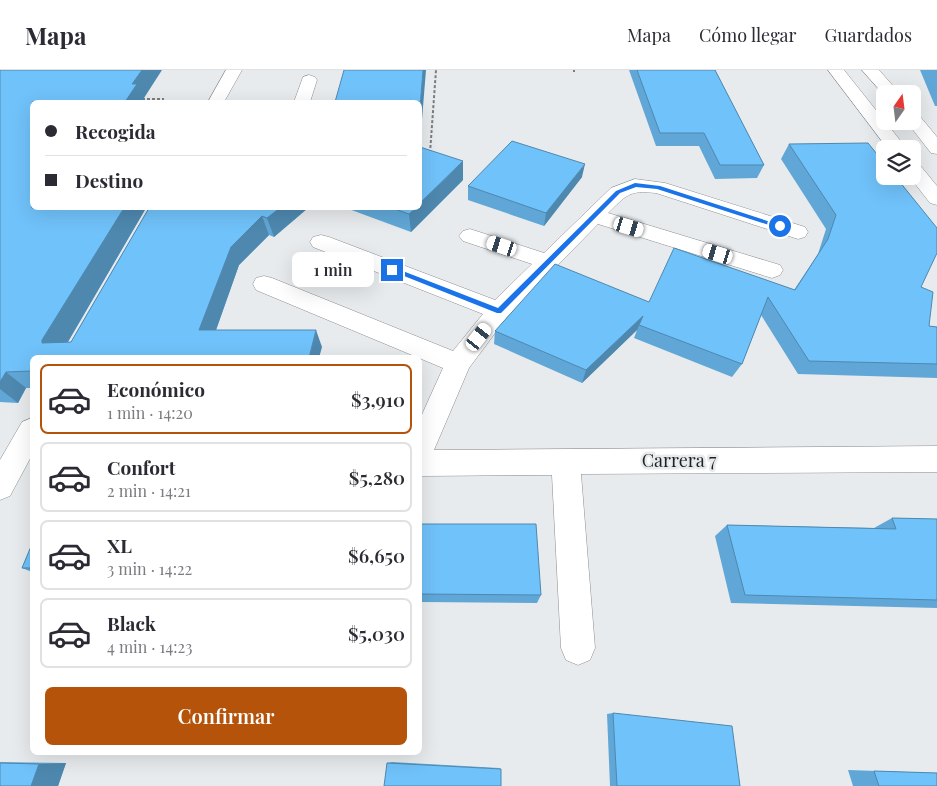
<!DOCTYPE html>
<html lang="es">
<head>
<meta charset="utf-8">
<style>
  :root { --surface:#fff; --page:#f2f2f3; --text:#2b2b33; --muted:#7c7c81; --line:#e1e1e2; --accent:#b45309 }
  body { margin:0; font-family:"Playfair Display",serif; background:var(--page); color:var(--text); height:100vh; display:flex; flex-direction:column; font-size:19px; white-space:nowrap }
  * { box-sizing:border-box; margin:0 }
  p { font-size:16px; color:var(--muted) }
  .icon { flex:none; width:28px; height:28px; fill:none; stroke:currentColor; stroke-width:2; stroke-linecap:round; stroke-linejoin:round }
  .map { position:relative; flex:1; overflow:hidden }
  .details { position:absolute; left:30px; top:285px; width:392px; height:400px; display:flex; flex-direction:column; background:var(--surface); border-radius:8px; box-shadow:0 5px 20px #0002 }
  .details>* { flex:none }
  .hud { position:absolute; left:30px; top:30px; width:392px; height:110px; border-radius:8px; box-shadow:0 5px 20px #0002; display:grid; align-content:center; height:110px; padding:0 15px; background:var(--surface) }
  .needle { width:32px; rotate:14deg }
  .fabs { position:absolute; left:876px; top:15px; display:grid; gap:10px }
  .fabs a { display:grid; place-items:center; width:45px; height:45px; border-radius:8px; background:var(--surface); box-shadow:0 5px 20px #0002; font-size:25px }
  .end { position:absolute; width:22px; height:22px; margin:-11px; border:6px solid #1a73e8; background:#fff; box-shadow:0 0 0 2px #fff }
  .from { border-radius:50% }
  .bubble { position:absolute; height:35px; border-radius:8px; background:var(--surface); box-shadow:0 5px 20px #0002; font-size:16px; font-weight:600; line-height:35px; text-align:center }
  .car { position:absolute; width:15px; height:30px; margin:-15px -8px; border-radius:6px; box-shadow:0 0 4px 1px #0007; background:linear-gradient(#fff 24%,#345 0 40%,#fff 0 76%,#345 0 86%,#fff 0) }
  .hud b { display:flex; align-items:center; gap:18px; height:48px; font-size:19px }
  .hud b+b { border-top:1px solid var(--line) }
  .hud i { width:12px; height:12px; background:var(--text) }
  ul { padding:9px 0 0; list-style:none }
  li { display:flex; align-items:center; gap:15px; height:70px; margin:0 10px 8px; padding:0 5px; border:2px solid var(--line); border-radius:8px }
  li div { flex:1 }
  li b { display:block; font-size:19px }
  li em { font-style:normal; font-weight:600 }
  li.active { border-color:var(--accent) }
  li>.icon { width:45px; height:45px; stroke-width:1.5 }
  .action { display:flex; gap:10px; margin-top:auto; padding:10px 15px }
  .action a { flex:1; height:58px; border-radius:8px; background:var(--accent); color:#fff; font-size:20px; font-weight:600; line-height:58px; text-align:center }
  header { display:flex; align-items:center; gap:30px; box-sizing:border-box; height:70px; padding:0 25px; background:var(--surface); border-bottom:1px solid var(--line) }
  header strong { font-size:24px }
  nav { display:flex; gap:28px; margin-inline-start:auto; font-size:18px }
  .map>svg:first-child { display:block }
</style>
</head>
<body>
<header>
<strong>Mapa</strong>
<nav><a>Mapa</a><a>Cómo llegar</a><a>Guardados</a></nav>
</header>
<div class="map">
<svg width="937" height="716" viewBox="0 0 937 716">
  <rect width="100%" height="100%" fill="#e8ebed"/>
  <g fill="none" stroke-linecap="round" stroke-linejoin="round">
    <defs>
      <g id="minor">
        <path d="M226,0H242L224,32H208Z"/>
        <path d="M828,0H844L907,79H888Z"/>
        <path d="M862,0H879L900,24H885V26Z"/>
        <path d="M309,5L315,7L317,10L310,32H294L303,7Z"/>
        <path d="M912,43L918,44L937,67V84L931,83L906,51H912Z"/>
        <path d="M912,92L919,94L937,116V135L930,133L909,106H912Z"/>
        <path d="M635,109L665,113L805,157L808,162L805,167L798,169L656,123C628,120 627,125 608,143L780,195L783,200L780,205L772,208L598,154L507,247L469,298L434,380L937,376V402L581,404L595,578L590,590L578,595L566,590L561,578L552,405L420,406V349L443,298L256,220L253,214L256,208L264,206L272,208L453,281L483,244L313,177L310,172L313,167L321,165L329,167L495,230L532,194L463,171L459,166L463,161L470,159L544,183L611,118Z"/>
        <path d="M32,348V385L10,426L0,430V390L22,352Z"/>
      </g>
    </defs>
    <use href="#minor" stroke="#8b8d8f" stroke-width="1"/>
    <g stroke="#7a7c7d" stroke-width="2" stroke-dasharray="3 2" stroke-linecap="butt">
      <path d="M574,0V2"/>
      <path d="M142,29H164"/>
      <path d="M430,83L436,0"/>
    </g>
    <use href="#minor" fill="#fff" fill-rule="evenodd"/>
  </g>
  <g fill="#60a7d7">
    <path d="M0,0L144,28L32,138H146L68,272H71L149,138H308L274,167L269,165L239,195L216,260L322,277L32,288V318H26L18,333L0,332Z"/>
    <path d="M629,0H715L764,95L757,108L715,109L699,76H656Z"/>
    <path d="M920,0H937V36H935Z"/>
    <path d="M789,74L921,217L929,256L937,257V308L798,304L761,245L742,294L732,307L634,268L637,260L582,313L494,274L495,261L649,232L794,220L818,184L826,159L781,89Z"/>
    <path d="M582,107L544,156L468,130V116Z"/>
    <path d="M463,110L411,162L346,138H420Z"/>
    <path d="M892,448L937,449V538L731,533L715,466L727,455L874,458Z"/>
    <path d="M420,454L541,525L537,533L420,532Z"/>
    <path d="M32,474V502L22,498Z"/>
    <path d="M613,643L740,716H610L607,644Z"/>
    <path d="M0,692L66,693L58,716H0Z"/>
    <path d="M392,692L499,698L501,699L387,693Z"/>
    <path d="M848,700L937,703V716H853Z"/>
  </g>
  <g fill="#4e88af">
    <path d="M142,0H162L144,28L146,32H125L132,14Z"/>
    <path d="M423,0H426L420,74V38Z"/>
    <path d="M463,91V110L411,162L409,144L416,138H420V133Z"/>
    <path d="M585,94L582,107L544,156L546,143Z"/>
    <path d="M124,138H146L59,287L42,273V270Z"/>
    <path d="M280,138H308L274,167L267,148Z"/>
    <path d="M262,146L269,165L239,195L210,277L199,260L231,177Z"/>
    <path d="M643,246L637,260L582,313L586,300Z"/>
    <path d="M316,260L322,277L319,288H309Z"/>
    <path d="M6,302L26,318L18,333L0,319V312Z"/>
    <path d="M66,693L58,716H31L39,694Z"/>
  </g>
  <g fill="#70c2fa" stroke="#4e88af">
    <path d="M0,0H142L132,14H137L125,32H32V138H124L42,270V273L71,272L149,138H280L267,148L262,146L231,177L199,260H316L309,288H32V301L6,302L0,312Z"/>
    <path d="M344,0H423L420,38V32H335Z"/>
    <path d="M637,0H715L764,95H720L704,63H660Z"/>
    <path d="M512,71L585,94L546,143L468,116Z"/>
    <path d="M868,73L885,94V106H895L937,158V183L921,217L933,222L929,256L937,257V294L809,291L768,227L742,294L639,255L643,246L586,300L495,261L555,194L649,232L674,178L795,220L828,169L836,145L789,74Z"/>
    <path d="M420,77L463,91L420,133Z"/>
    <path d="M392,138H416L409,144Z"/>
    <path d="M892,448L937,449V530L745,525L727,455L896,459Z"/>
    <path d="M420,454H536L541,525L420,524Z"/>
    <path d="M32,474V498H22Z"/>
    <path d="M613,643L732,656L740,716H617Z"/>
    <path d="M0,693L39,694L31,716H0Z"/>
    <path d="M387,693L501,699V716H384Z"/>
    <path d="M874,701L937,703V716H879Z"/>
  </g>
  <path fill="#1a73e8" d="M635,113L660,116L783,156L778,158L657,119L636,117L620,123L501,243H497L389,200L395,198L498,238L616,121Z"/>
  <g text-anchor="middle" stroke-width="5" stroke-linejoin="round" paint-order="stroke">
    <g font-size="18" fill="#1f2020" stroke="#e8ebed">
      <text x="679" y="397">Carrera 7</text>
    </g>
  </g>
</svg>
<div class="fabs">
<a><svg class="needle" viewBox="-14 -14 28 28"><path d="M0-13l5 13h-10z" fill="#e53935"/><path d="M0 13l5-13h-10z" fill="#7c7c81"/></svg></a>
<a><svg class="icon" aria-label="layers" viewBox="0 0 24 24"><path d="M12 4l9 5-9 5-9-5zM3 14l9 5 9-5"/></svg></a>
</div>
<i class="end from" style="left:780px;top:156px"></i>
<i class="end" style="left:392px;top:200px"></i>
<div class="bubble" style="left:292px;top:182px;width:82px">1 min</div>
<i class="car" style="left:629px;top:157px;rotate:107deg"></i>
<i class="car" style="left:502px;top:176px;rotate:288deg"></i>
<i class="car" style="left:718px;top:184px;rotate:287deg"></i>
<i class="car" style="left:479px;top:267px;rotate:38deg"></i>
<div class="hud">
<b><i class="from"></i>Recogida</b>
<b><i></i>Destino</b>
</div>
<section class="details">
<ul>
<li class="active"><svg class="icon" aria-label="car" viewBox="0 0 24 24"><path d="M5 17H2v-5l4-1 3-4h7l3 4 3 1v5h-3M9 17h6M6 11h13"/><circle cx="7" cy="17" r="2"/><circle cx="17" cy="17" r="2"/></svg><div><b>Económico</b><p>1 min · 14:20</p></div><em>$3,910</em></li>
<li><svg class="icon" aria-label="car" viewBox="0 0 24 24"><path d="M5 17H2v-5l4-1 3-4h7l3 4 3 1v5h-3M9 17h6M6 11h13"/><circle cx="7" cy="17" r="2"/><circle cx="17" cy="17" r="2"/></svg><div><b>Confort</b><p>2 min · 14:21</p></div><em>$5,280</em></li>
<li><svg class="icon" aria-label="car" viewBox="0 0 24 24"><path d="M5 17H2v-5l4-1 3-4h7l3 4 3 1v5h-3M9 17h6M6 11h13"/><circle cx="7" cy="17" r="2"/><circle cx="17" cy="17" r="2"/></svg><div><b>XL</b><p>3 min · 14:22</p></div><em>$6,650</em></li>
<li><svg class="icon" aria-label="car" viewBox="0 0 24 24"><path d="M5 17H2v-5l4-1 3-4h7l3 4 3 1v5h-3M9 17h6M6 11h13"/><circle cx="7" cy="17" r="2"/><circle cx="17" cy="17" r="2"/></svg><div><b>Black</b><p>4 min · 14:23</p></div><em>$5,030</em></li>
</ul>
<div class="action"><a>Confirmar</a></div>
</section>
</div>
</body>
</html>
